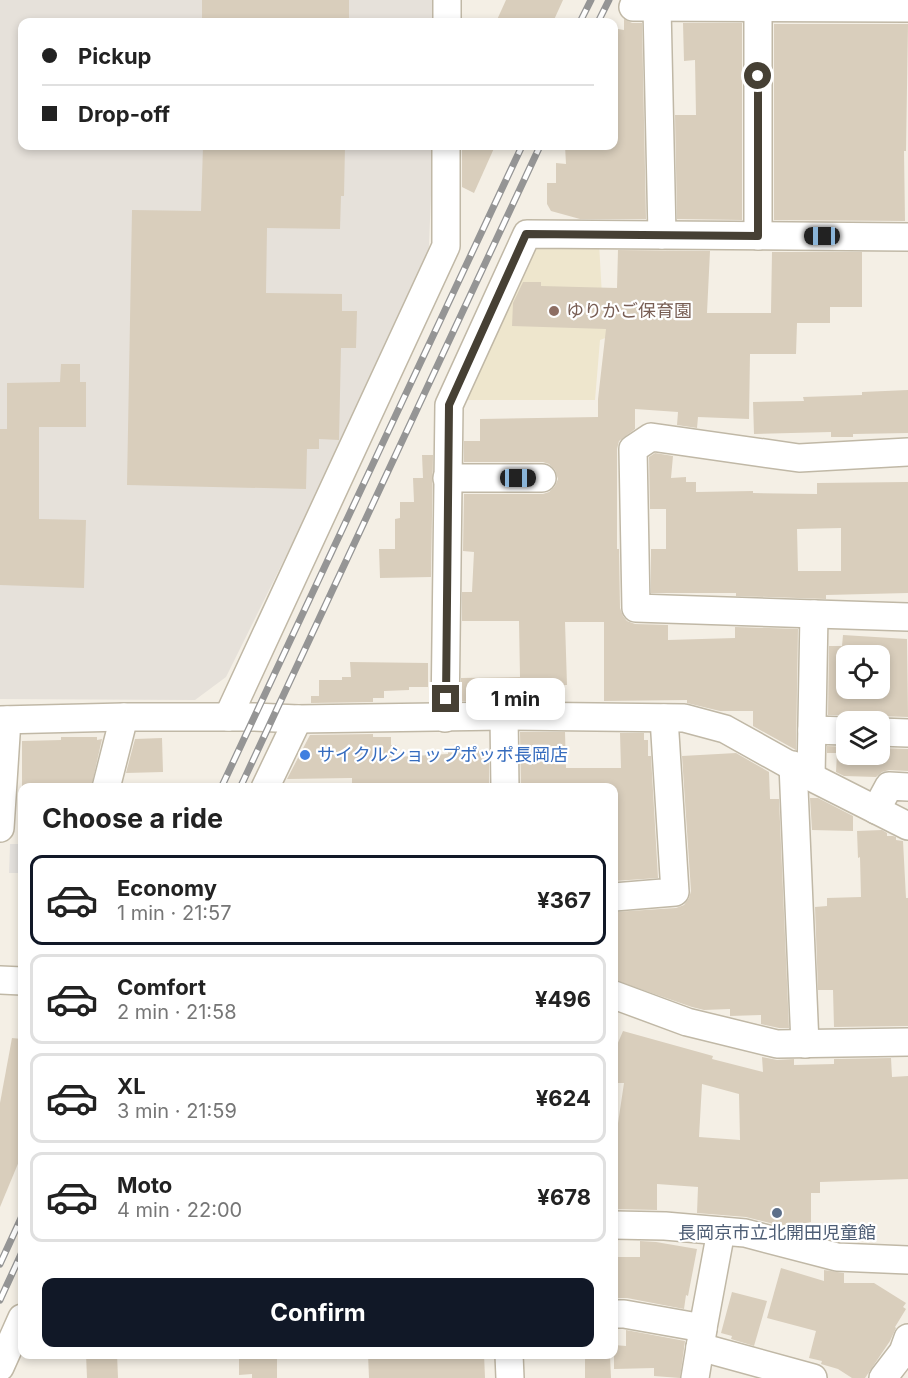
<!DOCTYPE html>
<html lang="en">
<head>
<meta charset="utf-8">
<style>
  :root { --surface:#fff; --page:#f6f6f6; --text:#222; --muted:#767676; --line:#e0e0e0; --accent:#111827 }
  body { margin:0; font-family:Inter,"Noto Sans JP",sans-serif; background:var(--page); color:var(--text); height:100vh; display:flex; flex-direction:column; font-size:22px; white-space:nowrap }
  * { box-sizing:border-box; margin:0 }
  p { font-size:20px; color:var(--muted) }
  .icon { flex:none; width:33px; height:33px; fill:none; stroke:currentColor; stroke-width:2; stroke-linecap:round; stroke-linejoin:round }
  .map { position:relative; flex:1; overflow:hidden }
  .side { position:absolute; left:18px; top:783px; width:600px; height:576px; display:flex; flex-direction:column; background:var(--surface); border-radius:12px; box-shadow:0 3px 9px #0003 }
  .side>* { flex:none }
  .hud { position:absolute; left:18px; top:18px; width:600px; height:132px; border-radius:12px; box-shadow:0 3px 9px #0003; display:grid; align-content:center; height:132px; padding:0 24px; background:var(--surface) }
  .tools { position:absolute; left:836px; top:645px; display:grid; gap:12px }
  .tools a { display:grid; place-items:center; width:54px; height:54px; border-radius:12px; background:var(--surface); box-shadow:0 3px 9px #0003; font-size:30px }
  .end { position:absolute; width:27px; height:27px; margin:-14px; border:8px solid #464034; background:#fff; box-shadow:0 0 0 3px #fff }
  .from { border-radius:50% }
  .bubble { position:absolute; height:42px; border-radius:12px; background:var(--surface); box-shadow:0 3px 9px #0003; font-size:20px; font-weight:700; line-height:42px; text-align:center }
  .car { position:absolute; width:18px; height:36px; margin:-18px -9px; border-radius:8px; box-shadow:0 0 4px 2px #0007; background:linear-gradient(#222 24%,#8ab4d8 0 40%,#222 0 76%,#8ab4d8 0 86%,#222 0) }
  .hud b { display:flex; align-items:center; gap:21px; height:57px; font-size:22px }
  .hud b+b { border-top:2px solid var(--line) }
  .hud i { width:15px; height:15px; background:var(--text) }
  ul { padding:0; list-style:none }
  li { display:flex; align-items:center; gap:18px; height:90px; margin:0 12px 9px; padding:0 12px; border:3px solid var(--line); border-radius:12px }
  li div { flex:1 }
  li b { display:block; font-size:22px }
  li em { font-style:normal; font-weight:700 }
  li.selected { border-color:var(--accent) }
  li>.icon { width:54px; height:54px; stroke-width:1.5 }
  h2 { padding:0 24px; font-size:27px; line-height:72px }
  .primary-button { display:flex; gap:12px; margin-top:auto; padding:12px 24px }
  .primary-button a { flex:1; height:69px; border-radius:12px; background:var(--accent); color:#fff; font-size:24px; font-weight:700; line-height:69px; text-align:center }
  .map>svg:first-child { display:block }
</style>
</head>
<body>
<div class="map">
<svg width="908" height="1378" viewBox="0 0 908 1378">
  <rect width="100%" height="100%" fill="#f4efe5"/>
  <path fill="#e6e1da" d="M0,0H439L438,22H22V146H433L428,269L226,677L195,700L0,699Z"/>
  <path fill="#eee6cd" d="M599,243L602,296L616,334L600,340L595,400H462L528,246Z"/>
  <path fill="#e4e1dd" d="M10,844H22V873H9Z"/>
  <g fill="#d9cebc" fill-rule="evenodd">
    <rect x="202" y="0" width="147" height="22"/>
    <path d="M506,0H563L553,22H496Z"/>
    <path d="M624,19L632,23H642L646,219H580L551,211L547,204V183H556V163L566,164L565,146H614V60H617L618,29L624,30Z"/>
    <path d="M683,23H742V220L677,219L675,115H696L695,60L684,61Z"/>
    <path d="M774,24H908L906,151H904L905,221L774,220Z"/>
    <path d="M203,146H345L344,196H341L340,229L267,228L266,293L342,294V311H357L356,348H341L339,440L319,439V449H307L306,489L127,485L132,210L201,211Z"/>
    <path d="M462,146H495L474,193L462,187Z"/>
    <path d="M618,250L710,251L707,313H771L772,252H862V307H830V323H797L796,354H750L749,419L698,417L697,428L677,425L678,412L635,409V429L619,441L617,449V549H619L620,608L623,616L627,621L635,624L668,625V640L735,638V627L798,629L796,750L753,726V711H720L687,703V700L604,701V622H565L567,685L545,686L546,701H461V678L520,677L519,621H462V592H472L474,552L463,551L464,494H543L549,492L555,486L558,479L555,470L549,464L543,462H464V441H480V419L598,417V399L606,329L512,326L513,303L523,282H541V286L617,288Z"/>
    <path d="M61,364H80V382H86V427H39V519L86,520L84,588L0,585V429H7V383L60,382Z"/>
    <path d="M908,390V433L853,434V437H831V432L754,434L753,402L804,401L803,397L862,395V392Z"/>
    <path d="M655,453L673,456L671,478L686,477V482H696V492L753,491V493L817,494V483L908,482V593L826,595V599L736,596V593H651V549H666V509H650L649,457ZM841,528V571H798L797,529Z"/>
    <path d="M422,455H433L431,577L380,578L379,549H395V519L400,518V502H414L413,478H423Z"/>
    <path d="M843,635L907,639L908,717L879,716L868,722H858L854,717L847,715H828L829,646H842ZM846,656H879V688H846Z"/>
    <path d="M350,662L428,663V687H409V690L384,691V698H373V702L311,703V696H319V680H342V677H351Z"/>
    <path d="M520,732H565L566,768H621L620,733H644V740H648V756H651L658,878L614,881V788H521Z"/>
    <path d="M373,734V737H391V745H396V757L448,754V751H489V788H352V778L287,779L310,735Z"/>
    <path d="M61,737H97V740L102,739L91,788H22V741L61,740Z"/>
    <path d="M162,738L163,772L126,773L135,739Z"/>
    <path d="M827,746L846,747V754H879V748L908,749V771L889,770L882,772L876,777L844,776L836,772L837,753H827Z"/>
    <path d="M736,753L769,772L770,799H779L789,1028H779L761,1024V1015L730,1016V1009L704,1010L692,1007L614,980V912L676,908L684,905L689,898L691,891L682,756Z"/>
    <path d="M810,798H818L853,816V831L812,830Z"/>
    <path d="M882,830L887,833V836H893L896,837V840L903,841L906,898H908V1026L834,1027L833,990H818L815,907L827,906V898L861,897L860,857L858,858L857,831Z"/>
    <path d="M623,1031L713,1056L712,1059L763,1072L762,1057L777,1060L794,1059V1065L834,1064V1059L891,1058L892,1077L908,1076V1179L820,1182V1193H811V1222L795,1225H778L746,1217L697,1213L698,1187L657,1184V1210L614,1209V1129L617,1130L624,1083H614V1052ZM702,1084L739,1094L740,1140L699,1137Z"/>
    <path d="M12,1038L22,1039V1154L0,1207V1103Z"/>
    <path d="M640,1241L656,1242L697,1249L688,1296L686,1295L684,1309L627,1298H615L614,1257H640Z"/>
    <path d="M781,1268L824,1281V1270L844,1273V1283H874L906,1303L903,1307L906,1309L895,1327L896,1328L890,1341L865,1378H852L838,1369L821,1364L822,1361L809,1358L816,1331L767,1318Z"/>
    <path d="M732,1292L767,1301L754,1346L731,1339L732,1336L721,1333Z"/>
    <path d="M626,1330L685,1341L680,1378L654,1376V1368L614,1369V1345L626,1346Z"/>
    <path d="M86,1354H117L118,1378H87Z"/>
    <path d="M239,1354H277V1378H252V1374L239,1375Z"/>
    <path d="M368,1354H484L485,1378H369Z"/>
    <path d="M585,1356H610L611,1378H585Z"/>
  </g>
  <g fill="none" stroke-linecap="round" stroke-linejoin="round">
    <defs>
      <g id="street">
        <path d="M636,0L633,7L908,8"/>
        <path d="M657,7L662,235"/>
        <path d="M447,22V0"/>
        <path d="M758,236V8"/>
        <path d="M908,452L799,458L651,437L633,449L636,608L908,617"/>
        <path d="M447,478H542"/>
        <path d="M504,716L505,788"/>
        <path d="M228,717L446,246V146"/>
        <path d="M445,718L449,405L527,234L908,237"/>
        <path d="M0,720L124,717H254L298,719L504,716L684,718L725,729L811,777L908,826"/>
        <path d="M812,730L846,731"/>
        <path d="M879,732L908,733"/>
        <path d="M793,765L805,1044"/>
        <path d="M811,777L814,614"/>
        <path d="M106,788L124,717"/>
        <path d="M265,788L298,719"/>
        <path d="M876,810L889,786L908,787"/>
        <path d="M0,828L7,720"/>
        <path d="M614,897L675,892L664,718"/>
        <path d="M0,980L22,981"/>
        <path d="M614,995L687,1022L777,1044L908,1042"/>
        <path d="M614,1225L665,1226L745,1233L837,1257L908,1260"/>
        <path d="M614,1314H624L703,1328L721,1231"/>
        <path d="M700,1347L813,1378"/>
        <path d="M509,1354L510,1378"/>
        <path d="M0,1367L22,1318"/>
        <path d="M695,1378L703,1329"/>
        <path d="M883,1378L903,1352L908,1338"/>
      </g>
    </defs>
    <use href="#street" stroke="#c0b8a6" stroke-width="30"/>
    <use href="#street" stroke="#fff" stroke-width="27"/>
    <defs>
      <g id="rail">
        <path d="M580,22L591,0"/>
        <path d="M598,22L609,0"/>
        <path d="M221,788L522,146"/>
        <path d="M240,788L540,146"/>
        <path d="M0,1264L22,1216"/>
        <path d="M0,1300L22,1252"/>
      </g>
    </defs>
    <use href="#rail" stroke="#959595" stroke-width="7"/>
    <use href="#rail" stroke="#fff" stroke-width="4.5" stroke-dasharray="14" stroke-linecap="butt"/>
  </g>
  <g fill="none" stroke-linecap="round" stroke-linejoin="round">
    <path stroke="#464034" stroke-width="8" d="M446,699L449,405L526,234L758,236V76"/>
  </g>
  <circle fill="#8d6e63" stroke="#fff" stroke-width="2" cx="554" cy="311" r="6"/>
  <circle fill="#3f7fe0" stroke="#fff" stroke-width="2" cx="305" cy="755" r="6"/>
  <circle fill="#5c6f8a" stroke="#fff" stroke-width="2" cx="777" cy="1213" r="6"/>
  <g text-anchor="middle" stroke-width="4.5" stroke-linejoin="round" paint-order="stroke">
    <g font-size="18" fill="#785e54" stroke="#fff" text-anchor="start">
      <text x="566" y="317">ゆりかご保育園</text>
    </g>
    <g font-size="18" fill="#366cbe" stroke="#fff" text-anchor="start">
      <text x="317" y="761">サイクルショップポッポ長岡店</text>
    </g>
    <g font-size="18" fill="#4e5e75" stroke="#fff">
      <text x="777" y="1239">長岡京市立北開田児童館</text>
    </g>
  </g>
</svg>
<div class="tools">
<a><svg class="icon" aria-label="locate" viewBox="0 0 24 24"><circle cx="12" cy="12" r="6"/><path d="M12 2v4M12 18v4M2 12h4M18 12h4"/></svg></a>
<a><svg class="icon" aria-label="layers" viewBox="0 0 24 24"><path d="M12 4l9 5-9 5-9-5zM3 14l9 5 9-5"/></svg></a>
</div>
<i class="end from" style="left:758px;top:76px"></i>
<i class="end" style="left:446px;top:699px"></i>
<div class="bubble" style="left:466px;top:678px;width:99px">1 min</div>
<i class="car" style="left:822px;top:236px;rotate:270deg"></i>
<i class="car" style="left:518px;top:478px;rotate:90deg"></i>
<div class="hud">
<b><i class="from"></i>Pickup</b>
<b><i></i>Drop-off</b>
</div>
<section class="side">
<h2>Choose a ride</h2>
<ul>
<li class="selected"><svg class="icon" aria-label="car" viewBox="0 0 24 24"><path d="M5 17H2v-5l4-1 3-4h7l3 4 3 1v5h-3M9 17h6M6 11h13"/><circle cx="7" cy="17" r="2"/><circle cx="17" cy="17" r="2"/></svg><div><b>Economy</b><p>1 min · 21:57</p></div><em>¥367</em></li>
<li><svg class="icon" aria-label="car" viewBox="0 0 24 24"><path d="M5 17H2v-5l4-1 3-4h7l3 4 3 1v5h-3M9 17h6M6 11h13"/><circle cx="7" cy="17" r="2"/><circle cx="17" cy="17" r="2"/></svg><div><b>Comfort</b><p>2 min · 21:58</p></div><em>¥496</em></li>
<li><svg class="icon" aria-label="car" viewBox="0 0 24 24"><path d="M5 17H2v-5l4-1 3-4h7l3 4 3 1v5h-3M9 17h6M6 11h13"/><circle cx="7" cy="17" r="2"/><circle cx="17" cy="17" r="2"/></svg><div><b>XL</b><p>3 min · 21:59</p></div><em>¥624</em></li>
<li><svg class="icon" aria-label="car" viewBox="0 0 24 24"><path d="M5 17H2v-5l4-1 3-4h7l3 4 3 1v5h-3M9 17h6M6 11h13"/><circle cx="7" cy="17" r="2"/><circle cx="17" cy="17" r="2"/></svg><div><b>Moto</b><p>4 min · 22:00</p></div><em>¥678</em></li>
</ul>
<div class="primary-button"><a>Confirm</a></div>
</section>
</div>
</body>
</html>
